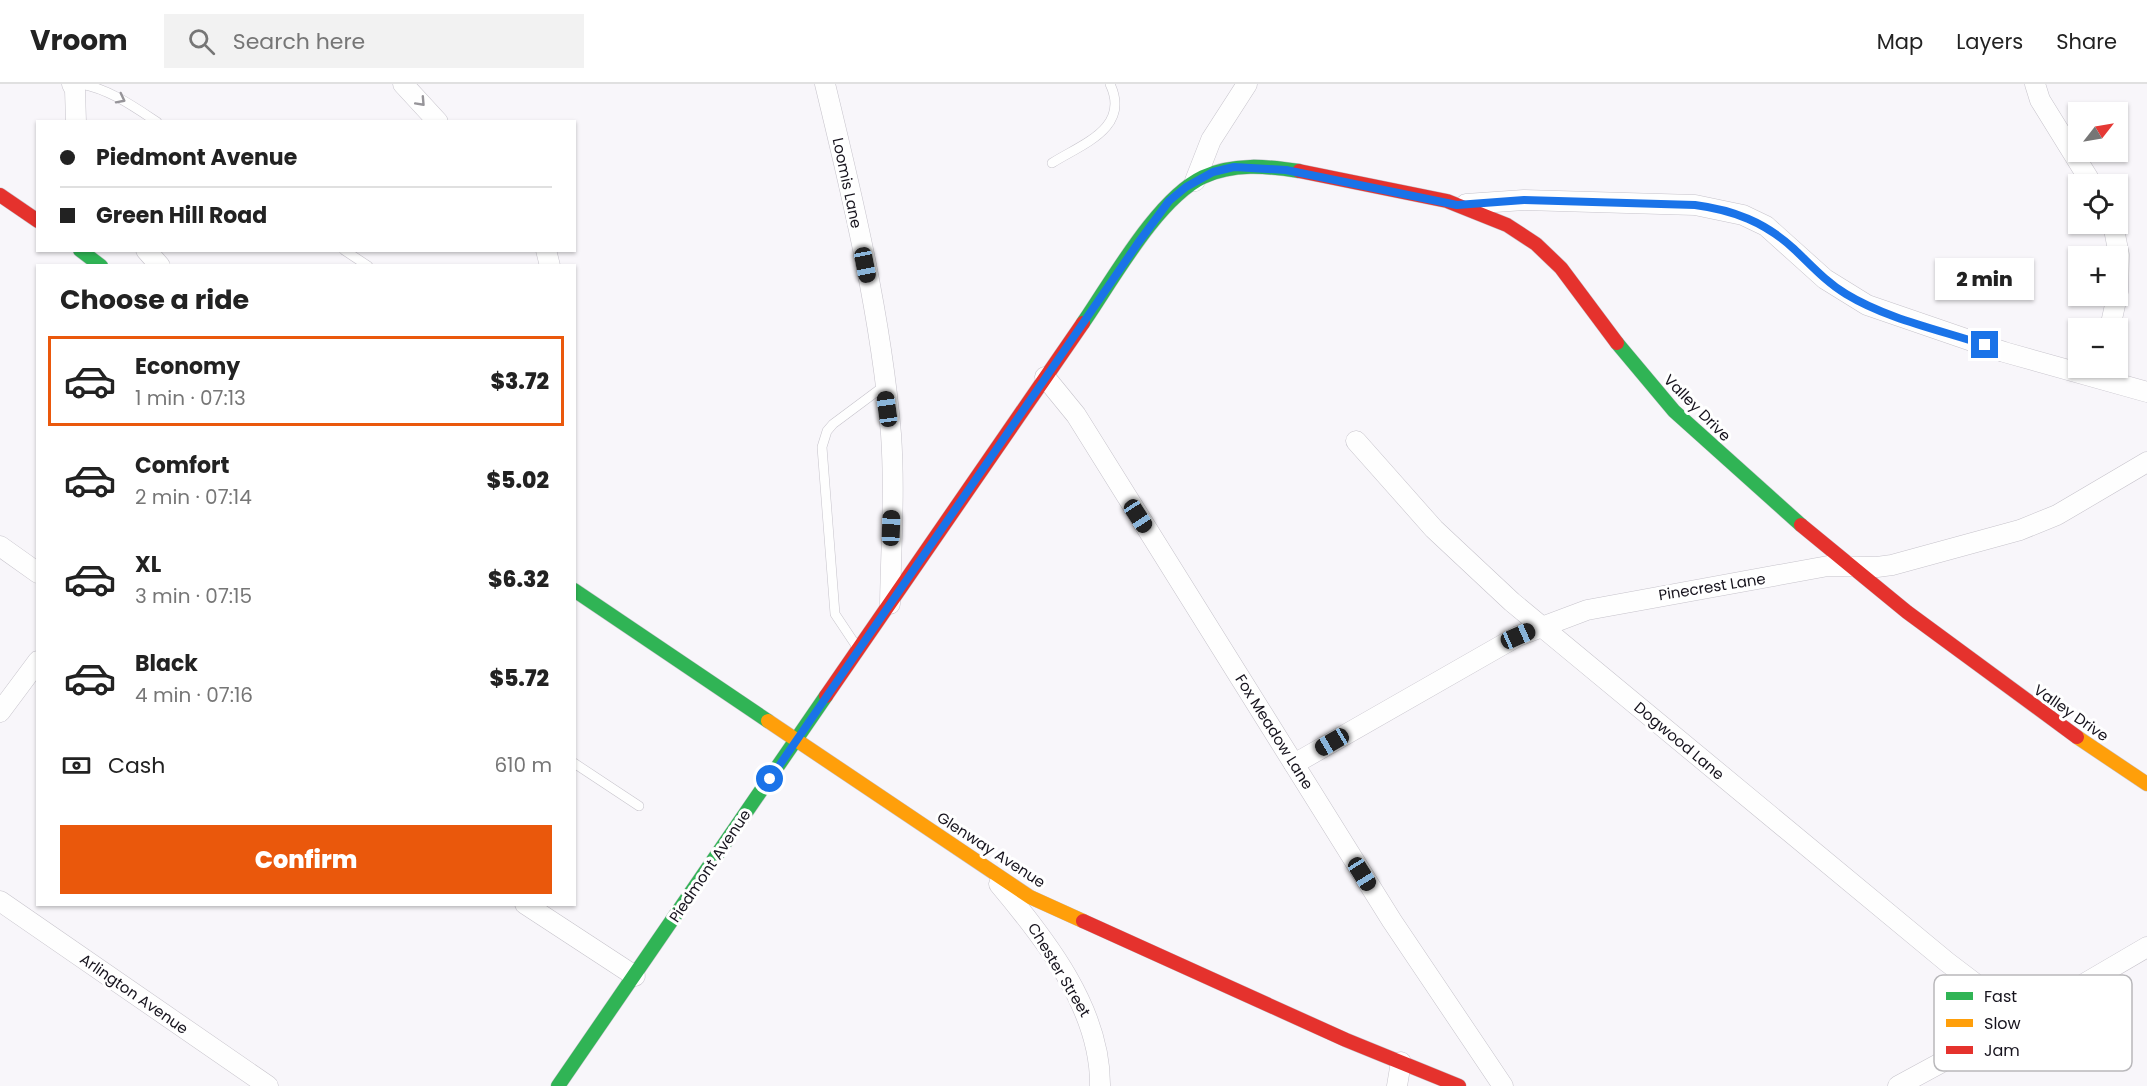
<!DOCTYPE html>
<html lang="en">
<head>
<meta charset="utf-8">
<style>
  :root { --surface:#fff; --page:#f2f2f2; --text:#222; --muted:#767676; --line:#e0e0e0; --accent:#ea580c }
  body { margin:0; font-family:Poppins,sans-serif; background:var(--page); color:var(--text); height:100vh; display:flex; flex-direction:column; font-size:22px; white-space:nowrap }
  * { box-sizing:border-box; margin:0 }
  p { font-size:20px; color:var(--muted) }
  .icon { flex:none; width:33px; height:33px; fill:none; stroke:currentColor; stroke-width:2; stroke-linecap:round; stroke-linejoin:round }
  .map { position:relative; flex:1; overflow:hidden }
  .panel { position:absolute; left:36px; top:180px; width:540px; height:642px; display:flex; flex-direction:column; background:var(--surface); border-radius:0px; box-shadow:0 2px 4px #0004 }
  .panel>* { flex:none }
  .guide { position:absolute; left:36px; top:36px; width:540px; height:132px; border-radius:0px; box-shadow:0 2px 4px #0004; display:grid; align-content:center; height:132px; padding:0 24px; background:var(--surface) }
  .needle { width:39px; rotate:59deg }
  .buttons { position:absolute; left:2068px; top:18px; display:grid; gap:12px }
  .buttons a { display:grid; place-items:center; width:60px; height:60px; border-radius:0px; background:var(--surface); box-shadow:0 2px 4px #0004; font-size:30px }
  .end { position:absolute; width:27px; height:27px; margin:-14px; border:8px solid #1a73e8; background:#fff; box-shadow:0 0 0 3px #fff }
  .from { border-radius:50% }
  .bubble { position:absolute; height:42px; border-radius:0px; background:var(--surface); box-shadow:0 2px 4px #0004; font-size:20px; font-weight:800; line-height:42px; text-align:center }
  .car { position:absolute; width:18px; height:36px; margin:-18px -9px; border-radius:8px; box-shadow:0 0 4px 2px #0007; background:linear-gradient(#222 24%,#8ab4d8 0 40%,#222 0 76%,#8ab4d8 0 86%,#222 0) }
  .guide b { display:flex; align-items:center; gap:21px; height:57px; font-size:22px }
  .guide b+b { border-top:2px solid var(--line) }
  .guide i { width:15px; height:15px; background:var(--text) }
  ul { padding:0; list-style:none }
  li { display:flex; align-items:center; gap:18px; height:90px; margin:0 12px 9px; padding:0 12px; border:3px solid transparent; border-radius:0px }
  li div { flex:1 }
  li b { display:block; font-size:22px }
  li em { font-style:normal; font-weight:800 }
  li.on { border-color:var(--accent) }
  li>.icon { width:54px; height:54px; stroke-width:1.5 }
  h2 { padding:0 24px; font-size:27px; line-height:72px }
  .pay { display:flex; align-items:center; gap:15px; height:66px; padding:0 24px; font-size:22px }
  .pay p { margin-inline-start:auto }
  .primary-button { display:flex; gap:12px; margin-top:auto; padding:12px 24px }
  .primary-button a { flex:1; height:69px; border-radius:0px; background:var(--accent); color:#fff; font-size:24px; font-weight:800; line-height:69px; text-align:center }
  header { display:flex; align-items:center; gap:36px; box-sizing:border-box; height:84px; padding:0 30px; background:var(--surface); border-bottom:2px solid var(--line) }
  header strong { font-size:28px }
  nav { display:flex; gap:33px; margin-inline-start:auto; font-size:21px }
  .search { width:420px; height:54px; background:var(--page); display:flex; align-items:center; gap:15px; box-sizing:border-box; padding:0 21px; border-radius:0px; color:var(--muted); font-size:22px }
  .map>svg:first-child { display:block }
</style>
</head>
<body>
<header>
<strong>Vroom</strong>
<div class="search"><svg class="icon" aria-label="search" viewBox="0 0 24 24"><circle cx="10" cy="10" r="6"/><path d="M15 15l6 6"/></svg>Search here</div>
<nav><a>Map</a><a>Layers</a><a>Share</a></nav>
</header>
<div class="map">
<svg width="2147" height="1002" viewBox="0 0 2147 1002">
  <rect width="100%" height="100%" fill="#f8f6fa"/>
  <g fill="none" stroke-linecap="round" stroke-linejoin="round">
    <defs>
      <g id="lane">
        <path d="M81,0C109,5 133,22 157,38"/>
        <path d="M1052,79C1082,60 1131,44 1110,0"/>
        <path d="M344,166L368,182"/>
        <path d="M857,563L835,530L822,363L827,347L833,340L884,302"/>
        <path d="M574,679L639,722"/>
      </g>
      <g id="street">
        <path d="M72,0L75,6L76,38"/>
        <path d="M403,0L438,38"/>
        <path d="M825,0C853,115 881,232 891,350C895,406 891,463 890,520"/>
        <path d="M2035,0L2040,16L2092,100"/>
        <path d="M1195,97L1211,56L1247,0"/>
        <path d="M1466,120L1524,116L1695,121L1743,131L1766,142L1825,195L1867,221L2004,268L2147,308"/>
        <path d="M2113,140L2119,171L2118,208"/>
        <path d="M146,166L160,182"/>
        <path d="M546,166L550,182"/>
        <path d="M2110,244L2117,212"/>
        <path d="M1045,293L1076,331L1392,837L1503,1002"/>
        <path d="M1356,357L1434,445L1512,518L1947,878L2022,935"/>
        <path d="M0,462L38,489"/>
        <path d="M0,628L38,577"/>
        <path d="M1294,680L1518,552L1587,526L1828,482L1877,483L1892,481L2020,446L2057,431L2147,378"/>
        <path d="M999,800C1046,856 1101,926 1100,1002"/>
        <path d="M0,817L268,1002"/>
        <path d="M525,820L635,892"/>
        <path d="M1397,1002L1401,978"/>
        <path d="M1898,1002L2053,918L2147,863"/>
      </g>
      <g id="fast">
        <path d="M80,166L101,182"/>
        <path d="M1083,239C1112,197 1157,115 1203,93C1233,79 1267,82 1299,87"/>
        <path d="M1617,259L1674,327L1801,441"/>
        <path d="M574,506L768,637"/>
        <path d="M558,1002L826,612"/>
      </g>
      <g id="slow">
        <path d="M768,637L1030,813L1083,837"/>
        <path d="M2077,653L2147,700"/>
      </g>
      <g id="jam">
        <path d="M1299,87L1447,117L1507,141L1536,160L1561,184L1617,259"/>
        <path d="M0,111L38,137"/>
        <path d="M1801,441L1907,528L2077,653"/>
        <path d="M826,612L1083,239"/>
        <path d="M1083,837L1346,956L1459,1002"/>
      </g>
    </defs>
    <use href="#lane" stroke="#c6c3cb" stroke-width="10"/>
    <use href="#street" stroke="#c6c3cb" stroke-width="21"/>
    <use href="#fast" stroke="#c6c3cb" stroke-width="15"/>
    <use href="#slow" stroke="#c6c3cb" stroke-width="15"/>
    <use href="#jam" stroke="#c6c3cb" stroke-width="15"/>
    <use href="#lane" stroke="#fefefe" stroke-width="9"/>
    <use href="#street" stroke="#fefefe" stroke-width="20"/>
    <use href="#fast" stroke="#30b455" stroke-width="14"/>
    <use href="#slow" stroke="#ff9f0a" stroke-width="14"/>
    <use href="#jam" stroke="#e5322d" stroke-width="14"/>
  </g>
  <defs><path id="oneway-chevron" d="M-2-3.5L2.5 0L-2 3.5" fill="none" stroke-width="1.6" stroke-linecap="round" stroke-linejoin="round" transform="scale(1.5)"/></defs>
  <g stroke="#969499">
    <use href="#oneway-chevron" transform="translate(121 15) rotate(27)"/>
    <use href="#oneway-chevron" transform="translate(421 18) rotate(47)"/>
  </g>
  <g fill="none" stroke-linecap="round" stroke-linejoin="round">
    <path stroke="#1a73e8" stroke-width="8" d="M770,695L1138,159L1169,117L1186,103L1213,88L1234,83L1286,86L1457,121L1524,116L1695,121C1733,126 1765,138 1794,165C1811,181 1826,198 1846,210C1887,235 1940,246 1985,261"/>
  </g>
  <g text-anchor="middle" stroke-width="6" stroke-linejoin="round" paint-order="stroke">
    <g font-size="15" fill="#16131d" stroke="#fff">
      <text transform="translate(847 99) rotate(78)" y="5">Loomis Lane</text>
      <text transform="translate(1697 324) rotate(45)" y="5">Valley Drive</text>
      <text transform="translate(1712 503) rotate(-9)" y="5">Pinecrest Lane</text>
      <text transform="translate(2071 629) rotate(35)" y="5">Valley Drive</text>
      <text transform="translate(1274 648) rotate(58)" y="5">Fox Meadow Lane</text>
      <text transform="translate(1679 657) rotate(40)" y="5">Dogwood Lane</text>
      <text transform="translate(991 766) rotate(33)" y="5">Glenway Avenue</text>
      <text transform="translate(710 782) rotate(-56)" y="5">Piedmont Avenue</text>
      <text transform="translate(1059 886) rotate(59)" y="5">Chester Street</text>
      <text transform="translate(134 910) rotate(35)" y="5">Arlington Avenue</text>
    </g>
  </g>
  <rect x="1934" y="891" width="198" height="96" rx="9" fill="#fff" stroke="#b9b8bb" stroke-width="1.5"/>
  <rect x="1946" y="908" width="27" height="8" fill="#30b455"/>
  <rect x="1946" y="935" width="27" height="8" fill="#ff9f0a"/>
  <rect x="1946" y="962" width="27" height="8" fill="#e5322d"/>
  <g font-size="16" fill="#16131d">
    <text x="1984" y="918">Fast</text>
    <text x="1984" y="945">Slow</text>
    <text x="1984" y="972">Jam</text>
  </g>
</svg>
<div class="buttons">
<a><svg class="needle" viewBox="-14 -14 28 28"><path d="M0-13l5 13h-10z" fill="#e53935"/><path d="M0 13l5-13h-10z" fill="#767676"/></svg></a>
<a><svg class="icon" aria-label="locate" viewBox="0 0 24 24"><circle cx="12" cy="12" r="6"/><path d="M12 2v4M12 18v4M2 12h4M18 12h4"/></svg></a>
<a>+</a>
<a>−</a>
</div>
<i class="end from" style="left:770px;top:695px"></i>
<i class="end" style="left:1985px;top:261px"></i>
<div class="bubble" style="left:1935px;top:174px;width:99px">2 min</div>
<i class="car" style="left:865px;top:181px;rotate:169deg"></i>
<i class="car" style="left:887px;top:325px;rotate:352deg"></i>
<i class="car" style="left:1138px;top:432px;rotate:147deg"></i>
<i class="car" style="left:891px;top:444px;rotate:2deg"></i>
<i class="car" style="left:1518px;top:552px;rotate:66deg"></i>
<i class="car" style="left:1332px;top:658px;rotate:240deg"></i>
<i class="car" style="left:1362px;top:790px;rotate:148deg"></i>
<div class="guide">
<b><i class="from"></i>Piedmont Avenue</b>
<b><i></i>Green Hill Road</b>
</div>
<section class="panel">
<h2>Choose a ride</h2>
<ul>
<li class="on"><svg class="icon" aria-label="car" viewBox="0 0 24 24"><path d="M5 17H2v-5l4-1 3-4h7l3 4 3 1v5h-3M9 17h6M6 11h13"/><circle cx="7" cy="17" r="2"/><circle cx="17" cy="17" r="2"/></svg><div><b>Economy</b><p>1 min · 07:13</p></div><em>$3.72</em></li>
<li><svg class="icon" aria-label="car" viewBox="0 0 24 24"><path d="M5 17H2v-5l4-1 3-4h7l3 4 3 1v5h-3M9 17h6M6 11h13"/><circle cx="7" cy="17" r="2"/><circle cx="17" cy="17" r="2"/></svg><div><b>Comfort</b><p>2 min · 07:14</p></div><em>$5.02</em></li>
<li><svg class="icon" aria-label="car" viewBox="0 0 24 24"><path d="M5 17H2v-5l4-1 3-4h7l3 4 3 1v5h-3M9 17h6M6 11h13"/><circle cx="7" cy="17" r="2"/><circle cx="17" cy="17" r="2"/></svg><div><b>XL</b><p>3 min · 07:15</p></div><em>$6.32</em></li>
<li><svg class="icon" aria-label="car" viewBox="0 0 24 24"><path d="M5 17H2v-5l4-1 3-4h7l3 4 3 1v5h-3M9 17h6M6 11h13"/><circle cx="7" cy="17" r="2"/><circle cx="17" cy="17" r="2"/></svg><div><b>Black</b><p>4 min · 07:16</p></div><em>$5.72</em></li>
</ul>
<div class="pay"><svg class="icon" aria-label="cash" viewBox="0 0 24 24"><path d="M3 7h18v10H3z"/><circle cx="12" cy="12" r="2"/></svg>Cash<p>610 m</p></div>
<div class="primary-button"><a>Confirm</a></div>
</section>
</div>
</body>
</html>
